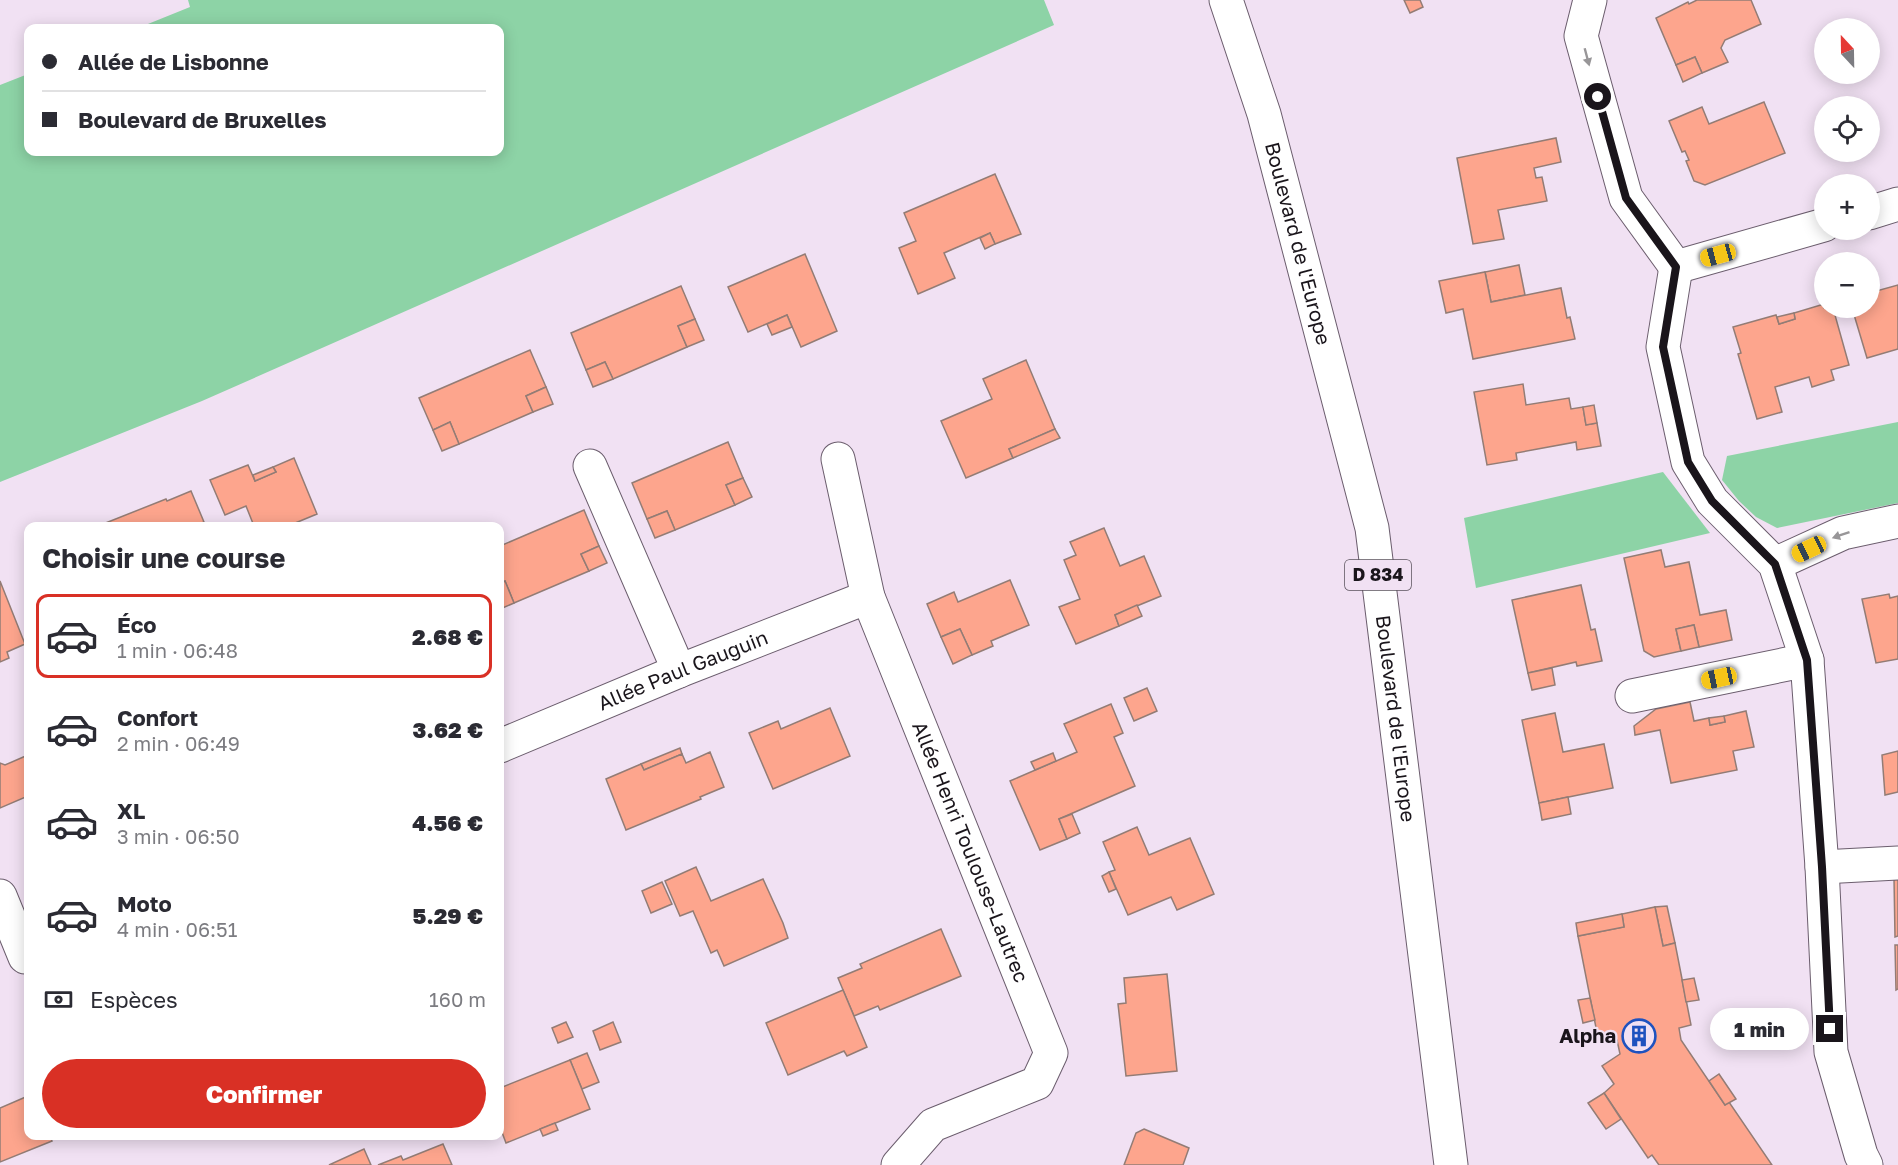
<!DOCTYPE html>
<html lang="fr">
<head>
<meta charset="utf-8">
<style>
  :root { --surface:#fff; --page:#f7f7f7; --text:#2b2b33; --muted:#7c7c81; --line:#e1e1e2; --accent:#d93025 }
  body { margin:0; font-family:"Golos Text",sans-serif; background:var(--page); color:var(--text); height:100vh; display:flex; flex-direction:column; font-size:22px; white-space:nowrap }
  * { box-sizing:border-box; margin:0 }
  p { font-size:20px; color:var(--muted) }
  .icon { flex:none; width:33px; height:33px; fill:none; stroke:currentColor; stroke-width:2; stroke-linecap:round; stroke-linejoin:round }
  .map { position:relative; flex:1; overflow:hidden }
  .drawer { position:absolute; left:24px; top:522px; width:480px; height:618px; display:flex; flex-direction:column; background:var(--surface); border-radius:12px; box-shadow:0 3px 15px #0003 }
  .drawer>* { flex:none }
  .banner { position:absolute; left:24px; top:24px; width:480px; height:132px; border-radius:12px; box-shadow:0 3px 15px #0003; display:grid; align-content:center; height:132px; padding:0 18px; background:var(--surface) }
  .needle { width:39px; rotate:338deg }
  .tools { position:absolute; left:1814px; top:18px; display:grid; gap:12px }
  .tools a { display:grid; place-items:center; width:66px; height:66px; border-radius:50%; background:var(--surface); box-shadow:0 3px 15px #0003; font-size:30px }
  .end { position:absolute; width:27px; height:27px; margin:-14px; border:8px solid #1a151b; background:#fff; box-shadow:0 0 0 3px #fff }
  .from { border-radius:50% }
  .bubble { position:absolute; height:42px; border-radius:21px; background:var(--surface); box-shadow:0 3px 15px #0003; font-size:20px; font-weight:800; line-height:42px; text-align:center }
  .car { position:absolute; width:18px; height:36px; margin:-18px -9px; border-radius:8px; box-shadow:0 0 4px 2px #0007; background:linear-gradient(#f5c518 24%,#345 0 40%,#f5c518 0 76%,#345 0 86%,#f5c518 0) }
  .banner b { display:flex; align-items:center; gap:21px; height:57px; font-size:22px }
  .banner b+b { border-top:2px solid var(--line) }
  .banner i { width:15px; height:15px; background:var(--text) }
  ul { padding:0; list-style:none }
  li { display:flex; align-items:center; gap:18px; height:84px; margin:0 12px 9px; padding:0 6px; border:3px solid transparent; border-radius:12px }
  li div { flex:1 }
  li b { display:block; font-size:22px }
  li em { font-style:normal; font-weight:800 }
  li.selected { border-color:var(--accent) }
  li>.icon { width:54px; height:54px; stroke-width:1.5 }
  h2 { padding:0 18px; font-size:27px; line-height:72px }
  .pay { display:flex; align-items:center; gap:15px; height:66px; padding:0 18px; font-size:22px }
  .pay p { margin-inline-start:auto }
  .primary-button { display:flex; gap:12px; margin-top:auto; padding:12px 18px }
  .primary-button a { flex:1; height:69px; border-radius:36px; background:var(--accent); color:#fff; font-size:24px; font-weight:800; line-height:69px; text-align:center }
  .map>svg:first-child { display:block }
</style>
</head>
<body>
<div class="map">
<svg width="1898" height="1165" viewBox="0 0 1898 1165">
  <rect width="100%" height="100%" fill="#f1e1f3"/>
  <g fill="#8dd3a6">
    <path d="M188,0H1044L1054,25L202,401L0,482V85L28,74V152H500V28H138L190,7Z"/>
    <path d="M1898,422V503L1777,528L1756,517L1739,501L1722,480L1727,456Z"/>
    <path d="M1663,472L1710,533L1476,588L1464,518Z"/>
  </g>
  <g fill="#fda58d" stroke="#937c75" stroke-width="1.5">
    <path d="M1404,0H1420L1423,7L1410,13Z"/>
    <path d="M1697,0H1751L1761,24L1725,40L1721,48L1728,62L1702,73L1695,57L1676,65L1656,18L1688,2L1689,4Z"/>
    <path d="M1695,57L1702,73L1683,82L1676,65Z"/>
    <path d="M1764,102L1785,153L1705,185L1694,181L1686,161L1689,160L1685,151L1682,152L1669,121L1702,107L1709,124Z"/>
    <path d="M1556,138L1561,162L1534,168L1536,178L1542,177L1547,201L1498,210L1504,239L1473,244L1457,158Z"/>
    <path d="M995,174L1021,234L995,244L990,233L944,253L955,278L918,294L899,248L916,241L904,213Z"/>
    <path d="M990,233L995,244L985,249L980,238Z"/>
    <path d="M805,254L837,331L801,347L787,315L748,332L728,287Z"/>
    <path d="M1519,265L1525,295L1491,302L1485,272Z"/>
    <path d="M1485,272L1491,302L1561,288L1567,318L1570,317L1575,339L1473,359L1463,309L1446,313L1439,281Z"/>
    <path d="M1898,285V349L1867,358L1852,308H1869V293Z"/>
    <path d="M681,286L695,319L678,326L687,347L613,379L605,362L586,370L571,333Z"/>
    <path d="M1824,304V308H1833L1849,365L1831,370L1834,380L1812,387L1809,377L1775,387L1782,412L1757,419L1738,354L1741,353L1733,327L1776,315L1779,324L1795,319L1794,313Z"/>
    <path d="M1794,313L1795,319L1779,324L1777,317Z"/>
    <path d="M787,315L792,327L772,335L767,324Z"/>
    <path d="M695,319L704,340L687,347L678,326Z"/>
    <path d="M530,350L546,387L526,396L533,412L459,444L450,422L433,430L419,398Z"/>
    <path d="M1026,360L1055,429L1009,449L1013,458L966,478L941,421L992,399L983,379Z"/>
    <path d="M605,362L613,379L593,387L586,370Z"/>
    <path d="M1523,384L1526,405L1569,398L1571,409L1583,407L1586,425L1597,423L1601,446L1577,450L1576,442L1516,453L1517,460L1487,465L1474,392Z"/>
    <path d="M546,387L553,404L533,412L526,396Z"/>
    <path d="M1594,405L1597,423L1586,425L1583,407Z"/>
    <path d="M450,422L459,444L442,451L433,430Z"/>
    <path d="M1055,429L1060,438L1013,458L1009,449Z"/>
    <path d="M728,442L743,478L726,485L735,505L675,530L667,511L647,519L632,483Z"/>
    <path d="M294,458L317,514L288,526H254L246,506L225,515L210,480L248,465L255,481L276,472L273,467Z"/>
    <path d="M273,467L276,472L255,481L253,475Z"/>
    <path d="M743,478L752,497L735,505L726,485Z"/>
    <path d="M191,491L204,522L193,526H98L166,499L167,501Z"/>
    <path d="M584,510L599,546L581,554L589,571L514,603L505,581L500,584V546Z"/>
    <path d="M667,511L675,530L655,538L647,519Z"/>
    <path d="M1104,528L1120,566L1144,556L1161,596L1115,615L1119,626L1076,644L1059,607L1080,599L1064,560L1076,555L1070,542Z"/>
    <path d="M599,546L607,563L589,571L581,554Z"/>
    <path d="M1661,550L1665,567L1689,562L1700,615L1726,610L1732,640L1699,647L1694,625L1676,629L1681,651L1654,657L1644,651L1624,558Z"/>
    <path d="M1010,580L1029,625L991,641L993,646L972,655L960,629L941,637L927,604L954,592L958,602Z"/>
    <path d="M0,581L25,644L7,652L9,658L0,662Z"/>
    <path d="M505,581L514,603L500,609V584Z"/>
    <path d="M1581,585L1591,630L1595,629L1602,661L1577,666L1576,662L1528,673L1512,600Z"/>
    <path d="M1889,594L1890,598L1898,596V659L1876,663L1862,599Z"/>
    <path d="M1137,605L1142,616L1119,626L1115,615Z"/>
    <path d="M1694,625L1699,647L1681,651L1676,629Z"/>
    <path d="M960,629L972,655L953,664L941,637Z"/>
    <path d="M1552,668L1555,685L1532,690L1528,673Z"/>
    <path d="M1147,688L1157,711L1134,721L1124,698Z"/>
    <path d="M1690,702L1694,721L1709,718L1710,725L1725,722L1724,716L1746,711L1754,747L1733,751L1737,770L1671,783L1660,730L1635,735L1634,726L1656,709Z"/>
    <path d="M1111,704L1123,733L1114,737L1135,786L1059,819L1067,839L1040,850L1010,781L1077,752L1064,724Z"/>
    <path d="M830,708L850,756L773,789L749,733L778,721L781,729Z"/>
    <path d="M1555,713L1563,752L1604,744L1613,788L1539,803L1522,720Z"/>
    <path d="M1724,716L1725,722L1710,725L1709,718Z"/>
    <path d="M680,748L682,754L644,770L641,764Z"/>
    <path d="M1898,751V792L1885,795L1882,755Z"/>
    <path d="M710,752L724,787L700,797L701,799L626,830L606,779L641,764L644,770L682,754L686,763Z"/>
    <path d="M1053,753L1056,761L1035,770L1031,762Z"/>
    <path d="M28,755V796L0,808V763L5,765Z"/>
    <path d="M1568,797L1571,814L1542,820L1539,803Z"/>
    <path d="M1072,814L1080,833L1067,839L1059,819Z"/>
    <path d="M1137,827L1149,855L1190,838L1214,894L1177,910L1171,897L1128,915L1109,872L1115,870L1103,842Z"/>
    <path d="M696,867L711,901L763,879L783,923L788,938L724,966L717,950L711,953L693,911L680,916L665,881Z"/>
    <path d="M1109,872L1116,889L1109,892L1102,876Z"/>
    <path d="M1894,878H1898V936L1895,937Z"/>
    <path d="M662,882L672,904L651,913L642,891Z"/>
    <path d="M1667,906L1675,943L1663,946L1655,907Z"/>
    <path d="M1655,907L1663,946L1675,943L1691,1025L1679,1028L1681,1040L1725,1105L1729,1102L1772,1165H1659L1652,1155L1648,1158L1604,1093L1614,1084L1602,1066L1620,1054L1617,1040L1599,1043L1578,936L1624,927L1622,914Z"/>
    <path d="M1622,914L1624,927L1578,936L1576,923Z"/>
    <path d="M941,929L961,976L880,1010L878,1006L854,1016L838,978L862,968L860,964Z"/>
    <path d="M1895,945H1898V989L1896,990Z"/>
    <path d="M1167,974L1177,1071L1126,1076L1118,1004L1126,1003L1124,978Z"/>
    <path d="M1694,978L1699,1000L1686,1002L1682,980Z"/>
    <path d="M843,990L867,1047L847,1056L844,1051L788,1075L766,1023Z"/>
    <path d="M1590,998L1595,1020L1583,1023L1578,1000Z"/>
    <path d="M566,1022L573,1037L558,1043L552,1028Z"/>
    <path d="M613,1022L621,1042L600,1050L593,1031Z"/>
    <path d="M587,1053L599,1082L582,1089L570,1060Z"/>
    <path d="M570,1060L590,1109L506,1143L500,1127V1088Z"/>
    <path d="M1719,1074L1736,1099L1725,1105L1709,1081Z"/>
    <path d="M1604,1093L1621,1119L1606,1129L1588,1103Z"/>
    <path d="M28,1096V1136H50L52,1141L0,1162V1108Z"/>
    <path d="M555,1123L558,1130L543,1136L540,1129Z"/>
    <path d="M1144,1129L1189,1148L1183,1165H1124L1136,1133Z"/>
    <path d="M443,1144L452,1165H378L401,1156L403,1160Z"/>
    <path d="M364,1149L371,1165H329Z"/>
  </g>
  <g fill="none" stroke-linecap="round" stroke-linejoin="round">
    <defs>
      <g id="minor">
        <path d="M1590,0L1581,36L1626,198L1676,267"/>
        <path d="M1869,213L1898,204"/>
        <path d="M1676,267L1663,347L1688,462L1712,501L1775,564L1807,660L1822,867L1831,1052L1861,1155L1866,1165"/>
        <path d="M1676,267L1824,225"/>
        <path id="s1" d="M838,459L868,597L1051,1053L1037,1083L933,1125L898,1165"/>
        <path d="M590,466L679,671"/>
        <path d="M1775,564L1843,533L1898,521"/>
        <path d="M1632,696L1807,660"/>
        <path id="s2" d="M500,746L679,671L868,597"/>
        <path d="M1822,867L1898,863"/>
        <path d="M0,896L25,957"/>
      </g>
      <g id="major">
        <path id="s3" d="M1226,0L1264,114L1372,528L1451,1165"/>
      </g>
    </defs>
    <use href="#minor" stroke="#6b5d6d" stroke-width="35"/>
    <use href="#major" stroke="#6b5d6d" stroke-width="35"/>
    <use href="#minor" stroke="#fff" stroke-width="33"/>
    <use href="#major" stroke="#fff" stroke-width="33"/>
  </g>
  <defs><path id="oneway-solid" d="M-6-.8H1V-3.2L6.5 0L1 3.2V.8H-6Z" transform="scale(1.5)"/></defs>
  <g fill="#989698">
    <use href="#oneway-solid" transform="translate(1587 57) rotate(75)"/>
    <use href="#oneway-solid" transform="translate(1841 535) rotate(161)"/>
  </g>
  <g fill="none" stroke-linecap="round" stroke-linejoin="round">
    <path stroke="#1a151b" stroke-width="8" d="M1598,97L1626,198L1676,267L1663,347L1688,462L1712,501L1775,564L1807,660L1822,867L1830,1029"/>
  </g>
  <defs>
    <symbol id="building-ring" viewBox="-11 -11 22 22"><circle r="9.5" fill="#f1e1f3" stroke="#1e52bf" stroke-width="1.5"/><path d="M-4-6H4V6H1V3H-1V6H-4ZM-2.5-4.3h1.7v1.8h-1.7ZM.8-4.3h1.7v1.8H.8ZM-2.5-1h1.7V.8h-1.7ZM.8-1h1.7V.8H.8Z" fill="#1e52bf"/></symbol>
  </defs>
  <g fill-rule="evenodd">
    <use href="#building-ring" x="1620" y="1017" width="38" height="38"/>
  </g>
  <g text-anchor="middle" stroke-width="4.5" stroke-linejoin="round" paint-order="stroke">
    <rect fill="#f1e1f3" stroke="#5a525c" stroke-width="1.5" x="1345" y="560" width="66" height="30" rx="4.5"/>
    <g font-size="18" font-weight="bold" fill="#1a151b">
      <text x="1378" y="581">D 834</text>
    </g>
    <g font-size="20" fill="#1a151b" stroke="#f1e1f3">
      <text dy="7" stroke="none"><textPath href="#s3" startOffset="254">Boulevard de l'Europe</textPath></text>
      <text dy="7" stroke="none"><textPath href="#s2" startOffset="198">Allée Paul Gauguin</textPath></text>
      <text dy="7" stroke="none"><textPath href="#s3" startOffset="740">Boulevard de l'Europe</textPath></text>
      <text dy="7" stroke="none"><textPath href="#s1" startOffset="416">Allée Henri Toulouse-Lautrec</textPath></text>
    </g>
    <g font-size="20" font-weight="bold" fill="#1a151b" stroke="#f1e1f3" text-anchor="end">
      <text x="1616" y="1043">Alpha</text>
    </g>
  </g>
</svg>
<div class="tools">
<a><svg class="needle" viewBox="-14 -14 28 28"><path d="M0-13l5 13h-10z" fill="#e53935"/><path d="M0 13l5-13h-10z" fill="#7c7c81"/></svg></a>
<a><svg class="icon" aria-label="locate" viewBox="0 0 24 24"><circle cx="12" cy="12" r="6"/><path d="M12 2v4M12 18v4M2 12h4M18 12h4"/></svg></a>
<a>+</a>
<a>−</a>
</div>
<i class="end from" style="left:1598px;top:97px"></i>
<i class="end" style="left:1830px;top:1029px"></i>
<div class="bubble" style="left:1710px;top:1008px;width:99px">1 min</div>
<i class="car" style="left:1718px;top:255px;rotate:255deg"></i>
<i class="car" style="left:1809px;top:549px;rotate:245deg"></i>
<i class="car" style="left:1719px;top:678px;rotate:258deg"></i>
<div class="banner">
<b><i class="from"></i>Allée de Lisbonne</b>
<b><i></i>Boulevard de Bruxelles</b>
</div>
<section class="drawer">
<h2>Choisir une course</h2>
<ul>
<li class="selected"><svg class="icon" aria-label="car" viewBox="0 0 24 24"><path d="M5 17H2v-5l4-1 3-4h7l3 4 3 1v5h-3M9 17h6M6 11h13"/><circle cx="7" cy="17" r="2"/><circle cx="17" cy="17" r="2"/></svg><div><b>Éco</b><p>1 min · 06:48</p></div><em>2.68 €</em></li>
<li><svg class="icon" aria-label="car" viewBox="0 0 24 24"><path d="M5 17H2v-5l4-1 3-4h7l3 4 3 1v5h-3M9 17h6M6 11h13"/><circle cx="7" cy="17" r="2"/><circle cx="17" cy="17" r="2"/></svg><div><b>Confort</b><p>2 min · 06:49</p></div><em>3.62 €</em></li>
<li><svg class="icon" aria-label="car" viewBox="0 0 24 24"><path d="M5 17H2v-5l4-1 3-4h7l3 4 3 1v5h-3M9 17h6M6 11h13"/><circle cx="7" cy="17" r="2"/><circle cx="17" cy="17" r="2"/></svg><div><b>XL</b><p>3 min · 06:50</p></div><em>4.56 €</em></li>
<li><svg class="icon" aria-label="car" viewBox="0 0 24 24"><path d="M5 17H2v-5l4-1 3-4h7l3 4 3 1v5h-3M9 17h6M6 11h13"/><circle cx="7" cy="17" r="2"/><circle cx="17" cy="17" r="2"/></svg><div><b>Moto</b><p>4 min · 06:51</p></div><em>5.29 €</em></li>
</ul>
<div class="pay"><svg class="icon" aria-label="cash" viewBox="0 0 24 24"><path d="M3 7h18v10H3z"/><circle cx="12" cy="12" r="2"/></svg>Espèces<p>160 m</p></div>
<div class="primary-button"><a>Confirmer</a></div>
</section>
</div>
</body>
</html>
